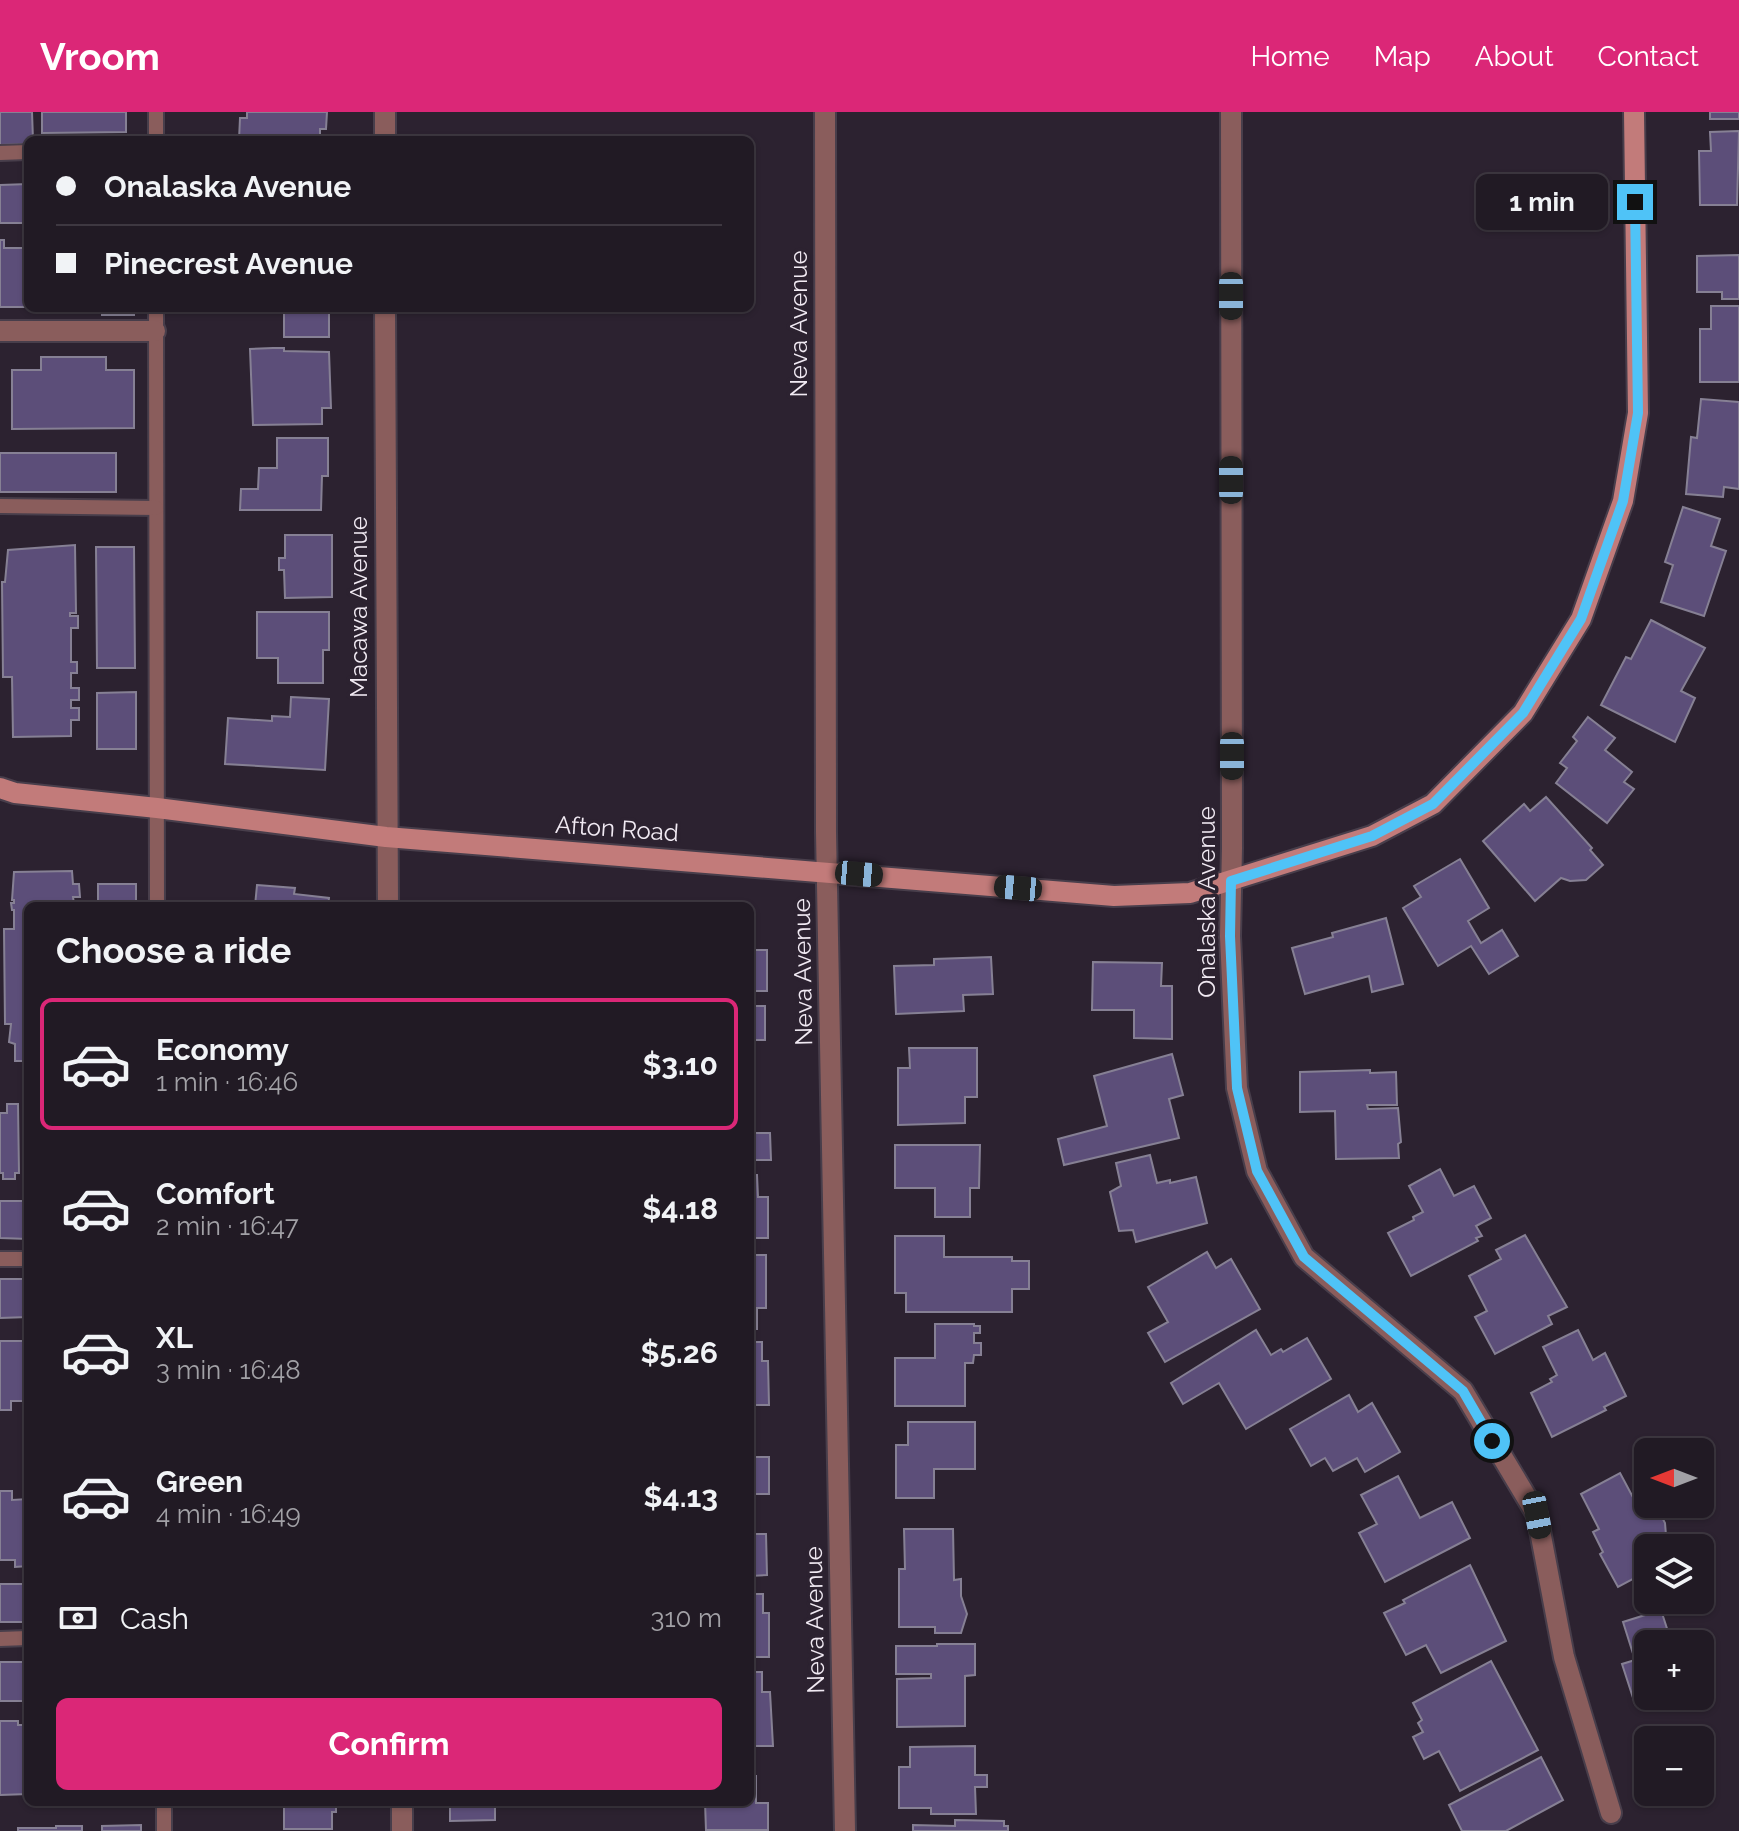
<!DOCTYPE html>
<html lang="en">
<head>
<meta charset="utf-8">
<style>
  :root { --surface:#211a24; --page:#2d2731; --text:#f1f3f6; --muted:#a2a1a6; --line:#3e3841; --accent:#db2777 }
  body { margin:0; font-family:Raleway,sans-serif; background:var(--page); color:var(--text); height:100vh; display:flex; flex-direction:column; font-size:30px; white-space:nowrap }
  * { box-sizing:border-box; margin:0 }
  p { font-size:26px; color:var(--muted) }
  .icon { flex:none; width:44px; height:44px; fill:none; stroke:currentColor; stroke-width:2; stroke-linecap:round; stroke-linejoin:round }
  .map { position:relative; flex:1; overflow:hidden }
  .details { position:absolute; left:24px; top:790px; width:730px; height:904px; display:flex; flex-direction:column; background:var(--surface); border-radius:12px; box-shadow:0 2px 6px #0004,0 0 0 2px var(--line) }
  .details>* { flex:none }
  .banner { position:absolute; left:24px; top:24px; width:730px; height:176px; border-radius:12px; box-shadow:0 2px 6px #0004,0 0 0 2px var(--line); display:grid; align-content:center; height:176px; padding:0 32px; background:var(--surface) }
  .needle { width:52px; rotate:270deg }
  .controls { position:absolute; left:1634px; top:1326px; display:grid; gap:16px }
  .controls a { display:grid; place-items:center; width:80px; height:80px; border-radius:12px; background:var(--surface); box-shadow:0 2px 6px #0004,0 0 0 2px var(--line); font-size:40px }
  .end { position:absolute; width:36px; height:36px; margin:-18px; border:10px solid #4fc3f7; background:#111; box-shadow:0 0 0 4px #111 }
  .from { border-radius:50% }
  .bubble { position:absolute; height:56px; border-radius:12px; background:var(--surface); box-shadow:0 2px 6px #0004,0 0 0 2px var(--line); font-size:26px; font-weight:700; line-height:56px; text-align:center }
  .car { position:absolute; width:24px; height:48px; margin:-24px -12px; border-radius:10px; box-shadow:0 0 6px 2px #0007; background:linear-gradient(#222 24%,#8ab4d8 0 40%,#222 0 76%,#8ab4d8 0 86%,#222 0) }
  .banner b { display:flex; align-items:center; gap:28px; height:76px; font-size:30px }
  .banner b+b { border-top:2px solid var(--line) }
  .banner i { width:20px; height:20px; background:var(--text) }
  ul { padding:0; list-style:none }
  li { display:flex; align-items:center; gap:24px; height:132px; margin:0 16px 12px; padding:0 16px; border:4px solid transparent; border-radius:12px }
  li div { flex:1 }
  li b { display:block; font-size:30px }
  li em { font-style:normal; font-weight:700 }
  li.current { border-color:var(--accent) }
  li>.icon { width:72px; height:72px; stroke-width:1.5 }
  h2 { padding:0 32px; font-size:36px; line-height:96px }
  .pay { display:flex; align-items:center; gap:20px; height:88px; padding:0 32px; font-size:30px }
  .pay p { margin-inline-start:auto }
  .cta { display:flex; gap:16px; margin-top:auto; padding:16px 32px }
  .cta a { flex:1; height:92px; border-radius:12px; background:var(--accent); color:#fff; font-size:32px; font-weight:700; line-height:92px; text-align:center }
  header { display:flex; align-items:center; gap:48px; box-sizing:border-box; height:112px; padding:0 40px; background:var(--accent); color:#fff }
  header strong { font-size:38px }
  nav { display:flex; gap:44px; margin-inline-start:auto; font-size:28px }
  .map>svg:first-child { display:block }
</style>
</head>
<body>
<header>
<strong>Vroom</strong>
<nav><a>Home</a><a>Map</a><a>About</a><a>Contact</a></nav>
</header>
<div class="map">
<svg width="1739" height="1719" viewBox="0 0 1739 1719">
  <rect width="100%" height="100%" fill="#2c2230"/>
  <g fill="#5c4e79" stroke="#868094" stroke-width="2">
    <path d="M0,0H32L33,28H28V32L0,33Z"/>
    <path d="M42,0H126V20L42,21Z"/>
    <path d="M247,0H327L326,17H320V28H239L240,6H247Z"/>
    <rect x="1710" y="0" width="29" height="7"/>
    <path d="M1739,19L1737,93H1700L1699,39H1711L1710,20Z"/>
    <path d="M28,72V111H0V73Z"/>
    <path d="M0,128H4V136H23V129H28V195H0Z"/>
    <path d="M1739,143V187H1722V180H1697V144Z"/>
    <path d="M1711,194H1739V270H1700V217H1711Z"/>
    <rect x="102" y="196" width="32" height="7"/>
    <rect x="284" y="196" width="45" height="29"/>
    <path d="M273,236H284V239L329,240L331,296H322V312L253,313L250,237Z"/>
    <path d="M41,245H106V258H134V316L12,317V258H41Z"/>
    <path d="M1701,287L1739,290V377L1724,375L1723,385L1686,382L1691,325L1697,326Z"/>
    <path d="M277,326H328V364H322L321,398H240L241,377H258L259,356H277Z"/>
    <rect x="0" y="341" width="116" height="39"/>
    <path d="M1683,395L1720,407L1711,434L1726,439L1704,504L1661,490L1673,453L1665,450Z"/>
    <path d="M285,423H332V485L285,486L284,458H279V446H285Z"/>
    <path d="M75,433L76,501H70V504H78V516H71V550H77V561H71V576H79V588H71V596H79V608H71V624L13,625L12,565H3L2,470H5L8,438Z"/>
    <path d="M96,435H134L135,556H97Z"/>
    <path d="M257,500H329V538H323V571H278V546H257Z"/>
    <path d="M1651,508L1705,536L1681,579L1695,586L1675,630L1601,593L1626,545L1631,547Z"/>
    <path d="M136,580V637H97V581Z"/>
    <path d="M291,585L329,587L325,658L225,652L228,606L272,609V604L290,605Z"/>
    <path d="M1588,605L1615,626L1605,638L1632,660L1624,670L1634,677L1607,711L1556,671L1567,656L1560,651L1577,629L1573,625Z"/>
    <path d="M1546,685L1592,736L1590,738L1603,753L1586,768L1570,769L1561,766L1535,789L1483,729L1524,692L1530,699Z"/>
    <path d="M1460,747L1489,796L1468,809L1481,831L1502,818L1518,844L1489,862L1471,834L1438,854L1403,796L1421,785L1414,774Z"/>
    <path d="M72,759L73,772H79L80,785H73L74,792H80V794H28V949H15V932L9,930L11,912H5L4,817H14V798H12L11,791H14V788H12L14,760Z"/>
    <rect x="98" y="772" width="38" height="22"/>
    <path d="M257,773L295,776L294,782L329,786L328,794H255Z"/>
    <path d="M1386,806L1403,872L1372,880L1369,864L1305,882L1292,836L1333,825L1332,821Z"/>
    <path d="M750,817H755V838H767V879H750Z"/>
    <path d="M991,845L993,882L963,883L964,899L896,902L894,854L934,853V847Z"/>
    <path d="M1093,850L1162,851L1161,874H1172V927L1134,926V898H1092Z"/>
    <rect x="750" y="894" width="15" height="34"/>
    <path d="M909,936H977V985H965V1011L898,1013V956H910Z"/>
    <path d="M1172,942L1183,983L1169,987L1179,1026L1064,1053L1058,1027L1107,1014L1094,964Z"/>
    <path d="M1370,958V961L1396,960L1397,993H1367L1368,997L1398,996L1401,1030L1398,1032L1399,1046L1336,1047L1335,999L1300,1000V960Z"/>
    <path d="M7,992H18L19,1061H15V1067H3V1061H0V1001H7Z"/>
    <path d="M750,1021H770L771,1048H750Z"/>
    <path d="M895,1033H980L979,1076H970V1105H935V1076H895Z"/>
    <path d="M1150,1043L1157,1071L1170,1068V1071L1196,1065L1207,1111L1136,1130L1133,1118L1119,1119L1110,1080L1121,1074L1116,1051Z"/>
    <path d="M1440,1057L1454,1084L1474,1074L1491,1106L1476,1114L1482,1124L1476,1126L1478,1129L1411,1164L1388,1121L1414,1108L1413,1105L1423,1100L1409,1074Z"/>
    <path d="M750,1063H757L758,1085H768V1126H750Z"/>
    <path d="M0,1089H28V1127L0,1126Z"/>
    <path d="M1525,1123L1567,1195L1548,1204L1552,1212L1495,1242L1475,1205L1487,1199L1469,1164L1501,1147L1496,1138Z"/>
    <path d="M895,1124H944V1145H1012V1149H1029V1177H1012V1200H906V1181H895Z"/>
    <path d="M1207,1140L1216,1156L1231,1147L1260,1197L1165,1250L1148,1221L1168,1210L1148,1175Z"/>
    <path d="M750,1143H766V1196H757V1217H750Z"/>
    <path d="M0,1167H28V1205L0,1206Z"/>
    <path d="M935,1212H974V1214H980V1221H974V1231H981V1243H974L973,1251H965V1294H895V1246H935Z"/>
    <path d="M1256,1218L1271,1243L1281,1237L1283,1240L1307,1226L1331,1267L1246,1317L1219,1271L1183,1292L1171,1271Z"/>
    <path d="M1578,1218L1593,1248L1605,1241L1626,1284L1604,1295L1606,1298L1552,1325L1531,1281L1552,1270L1550,1267L1557,1263L1543,1235Z"/>
    <path d="M0,1229H28V1289H11V1298H0Z"/>
    <path d="M750,1230H762V1249H768L769,1293H750Z"/>
    <path d="M1349,1283L1358,1300L1372,1291L1400,1340L1365,1360L1357,1346L1333,1359L1325,1346L1311,1354L1290,1317Z"/>
    <path d="M908,1310H975V1357H934V1386H896V1333H908Z"/>
    <rect x="750" y="1345" width="19" height="37"/>
    <path d="M1620,1361L1636,1391L1648,1385V1392H1655L1665,1411L1667,1436H1648V1459L1618,1475L1600,1442L1603,1440L1593,1420L1599,1417L1581,1382Z"/>
    <path d="M1398,1364L1420,1406L1452,1390L1470,1426L1385,1470L1359,1421L1377,1412L1361,1383Z"/>
    <path d="M0,1379H12V1388L28,1387V1454L15,1455V1448H0Z"/>
    <path d="M750,1401H755V1422H766L767,1463L750,1464Z"/>
    <path d="M904,1417H953L954,1468L961,1467V1484L967,1502L961,1521H935V1515H899V1457H905Z"/>
    <path d="M1470,1453L1506,1529L1441,1561L1426,1533L1406,1543L1384,1501L1405,1491L1403,1488Z"/>
    <rect x="0" y="1472" width="28" height="38"/>
    <path d="M750,1482H763V1501H769V1545H750Z"/>
    <path d="M1661,1498L1672,1532H1648V1584H1658L1635,1592L1622,1552L1635,1548L1623,1510Z"/>
    <path d="M937,1532H975V1563L965,1564V1614L897,1615V1567L931,1566V1562H896V1534H937Z"/>
    <path d="M1491,1549L1538,1638L1460,1679L1439,1639L1424,1647L1413,1625L1423,1620L1418,1611L1422,1608L1413,1591Z"/>
    <rect x="0" y="1550" width="28" height="39"/>
    <path d="M750,1560H762V1580H770L773,1634H750Z"/>
    <path d="M0,1609H18V1613H28V1682L0,1683Z"/>
    <path d="M975,1634V1663H987V1675H975L976,1702H931V1696H899V1655H910V1635Z"/>
    <path d="M1541,1645L1563,1688L1506,1719H1462L1449,1693Z"/>
    <path d="M750,1664H756V1691H768V1718H706L705,1690H750Z"/>
    <path d="M284,1690H336V1700H332V1717H284Z"/>
    <path d="M450,1690H495V1708L450,1709Z"/>
    <path d="M955,1708L1004,1709V1714H1008V1719H913V1713L955,1714Z"/>
    <path d="M141,1713V1719H102V1714Z"/>
    <path d="M56,1714H82V1719H18V1716H56Z"/>
  </g>
  <g fill="none" stroke-linecap="round" stroke-linejoin="round">
    <defs>
      <g id="lane">
        <path d="M156,28V0"/>
        <path d="M0,41L28,40"/>
        <path d="M156,196L157,794"/>
        <path d="M0,394L156,396"/>
        <path d="M0,1147H28"/>
        <path d="M0,1527L28,1526"/>
        <path d="M164,1690V1719"/>
      </g>
      <g id="street">
        <path d="M385,0V28"/>
        <path d="M825,0L826,720L845,1719"/>
        <path d="M1231,0L1232,736L1230,824L1237,976L1257,1059L1304,1145L1463,1279L1537,1403L1564,1545L1611,1701"/>
        <path d="M385,196L388,794"/>
        <path d="M0,219H155"/>
        <path d="M402,1690V1719"/>
      </g>
      <path id="secondary" d="M0,676L15,681L157,696L386,725L1114,784L1190,781L1372,724L1433,692L1523,601L1581,507L1623,389L1638,301L1634,0"/>
    </defs>
    <use href="#lane" stroke="#483e4b" stroke-width="18"/>
    <use href="#street" stroke="#483e4b" stroke-width="24"/>
    <use href="#secondary" stroke="#483e4b" stroke-width="24"/>
    <use href="#lane" stroke="#8a5d5c" stroke-width="14"/>
    <use href="#street" stroke="#8a5d5c" stroke-width="20"/>
    <use href="#secondary" stroke="#c27b7a" stroke-width="20"/>
  </g>
  <g fill="none" stroke-linecap="round" stroke-linejoin="round">
    <path stroke="#4fc3f7" stroke-width="10" d="M1492,1329L1463,1279L1304,1145L1257,1059L1237,976L1230,824L1231,769L1372,724L1433,692L1523,601L1581,507L1623,389L1638,301L1635,90"/>
  </g>
  <g text-anchor="middle" stroke-width="7" stroke-linejoin="round" paint-order="stroke">
    <g font-size="24" fill="#f1eaf3" stroke="#2c2230">
      <text transform="translate(799 212) rotate(-90)" y="8">Neva Avenue</text>
      <text transform="translate(359 495) rotate(-90)" y="8">Macawa Avenue</text>
      <text transform="translate(617 717) rotate(4)" y="8">Afton Road</text>
      <text transform="translate(1207 790) rotate(-90)" y="8">Onalaska Avenue</text>
      <text transform="translate(803 860) rotate(-91)" y="8">Neva Avenue</text>
      <text transform="translate(815 1508) rotate(-91)" y="8">Neva Avenue</text>
    </g>
  </g>
</svg>
<div class="controls">
<a><svg class="needle" viewBox="-14 -14 28 28"><path d="M0-13l5 13h-10z" fill="#e53935"/><path d="M0 13l5-13h-10z" fill="#a2a1a6"/></svg></a>
<a><svg class="icon" aria-label="layers" viewBox="0 0 24 24"><path d="M12 4l9 5-9 5-9-5zM3 14l9 5 9-5"/></svg></a>
<a>+</a>
<a>−</a>
</div>
<i class="end from" style="left:1492px;top:1329px"></i>
<i class="end" style="left:1635px;top:90px"></i>
<div class="bubble" style="left:1476px;top:62px;width:132px">1 min</div>
<i class="car" style="left:1231px;top:184px;rotate:180deg"></i>
<i class="car" style="left:1231px;top:368px;rotate:0deg"></i>
<i class="car" style="left:1232px;top:644px;rotate:180deg"></i>
<i class="car" style="left:859px;top:762px;rotate:95deg"></i>
<i class="car" style="left:1018px;top:776px;rotate:275deg"></i>
<i class="car" style="left:1537px;top:1403px;rotate:169deg"></i>
<div class="banner">
<b><i class="from"></i>Onalaska Avenue</b>
<b><i></i>Pinecrest Avenue</b>
</div>
<section class="details">
<h2>Choose a ride</h2>
<ul>
<li class="current"><svg class="icon" aria-label="car" viewBox="0 0 24 24"><path d="M5 17H2v-5l4-1 3-4h7l3 4 3 1v5h-3M9 17h6M6 11h13"/><circle cx="7" cy="17" r="2"/><circle cx="17" cy="17" r="2"/></svg><div><b>Economy</b><p>1 min · 16:46</p></div><em>$3.10</em></li>
<li><svg class="icon" aria-label="car" viewBox="0 0 24 24"><path d="M5 17H2v-5l4-1 3-4h7l3 4 3 1v5h-3M9 17h6M6 11h13"/><circle cx="7" cy="17" r="2"/><circle cx="17" cy="17" r="2"/></svg><div><b>Comfort</b><p>2 min · 16:47</p></div><em>$4.18</em></li>
<li><svg class="icon" aria-label="car" viewBox="0 0 24 24"><path d="M5 17H2v-5l4-1 3-4h7l3 4 3 1v5h-3M9 17h6M6 11h13"/><circle cx="7" cy="17" r="2"/><circle cx="17" cy="17" r="2"/></svg><div><b>XL</b><p>3 min · 16:48</p></div><em>$5.26</em></li>
<li><svg class="icon" aria-label="car" viewBox="0 0 24 24"><path d="M5 17H2v-5l4-1 3-4h7l3 4 3 1v5h-3M9 17h6M6 11h13"/><circle cx="7" cy="17" r="2"/><circle cx="17" cy="17" r="2"/></svg><div><b>Green</b><p>4 min · 16:49</p></div><em>$4.13</em></li>
</ul>
<div class="pay"><svg class="icon" aria-label="cash" viewBox="0 0 24 24"><path d="M3 7h18v10H3z"/><circle cx="12" cy="12" r="2"/></svg>Cash<p>310 m</p></div>
<div class="cta"><a>Confirm</a></div>
</section>
</div>
</body>
</html>
